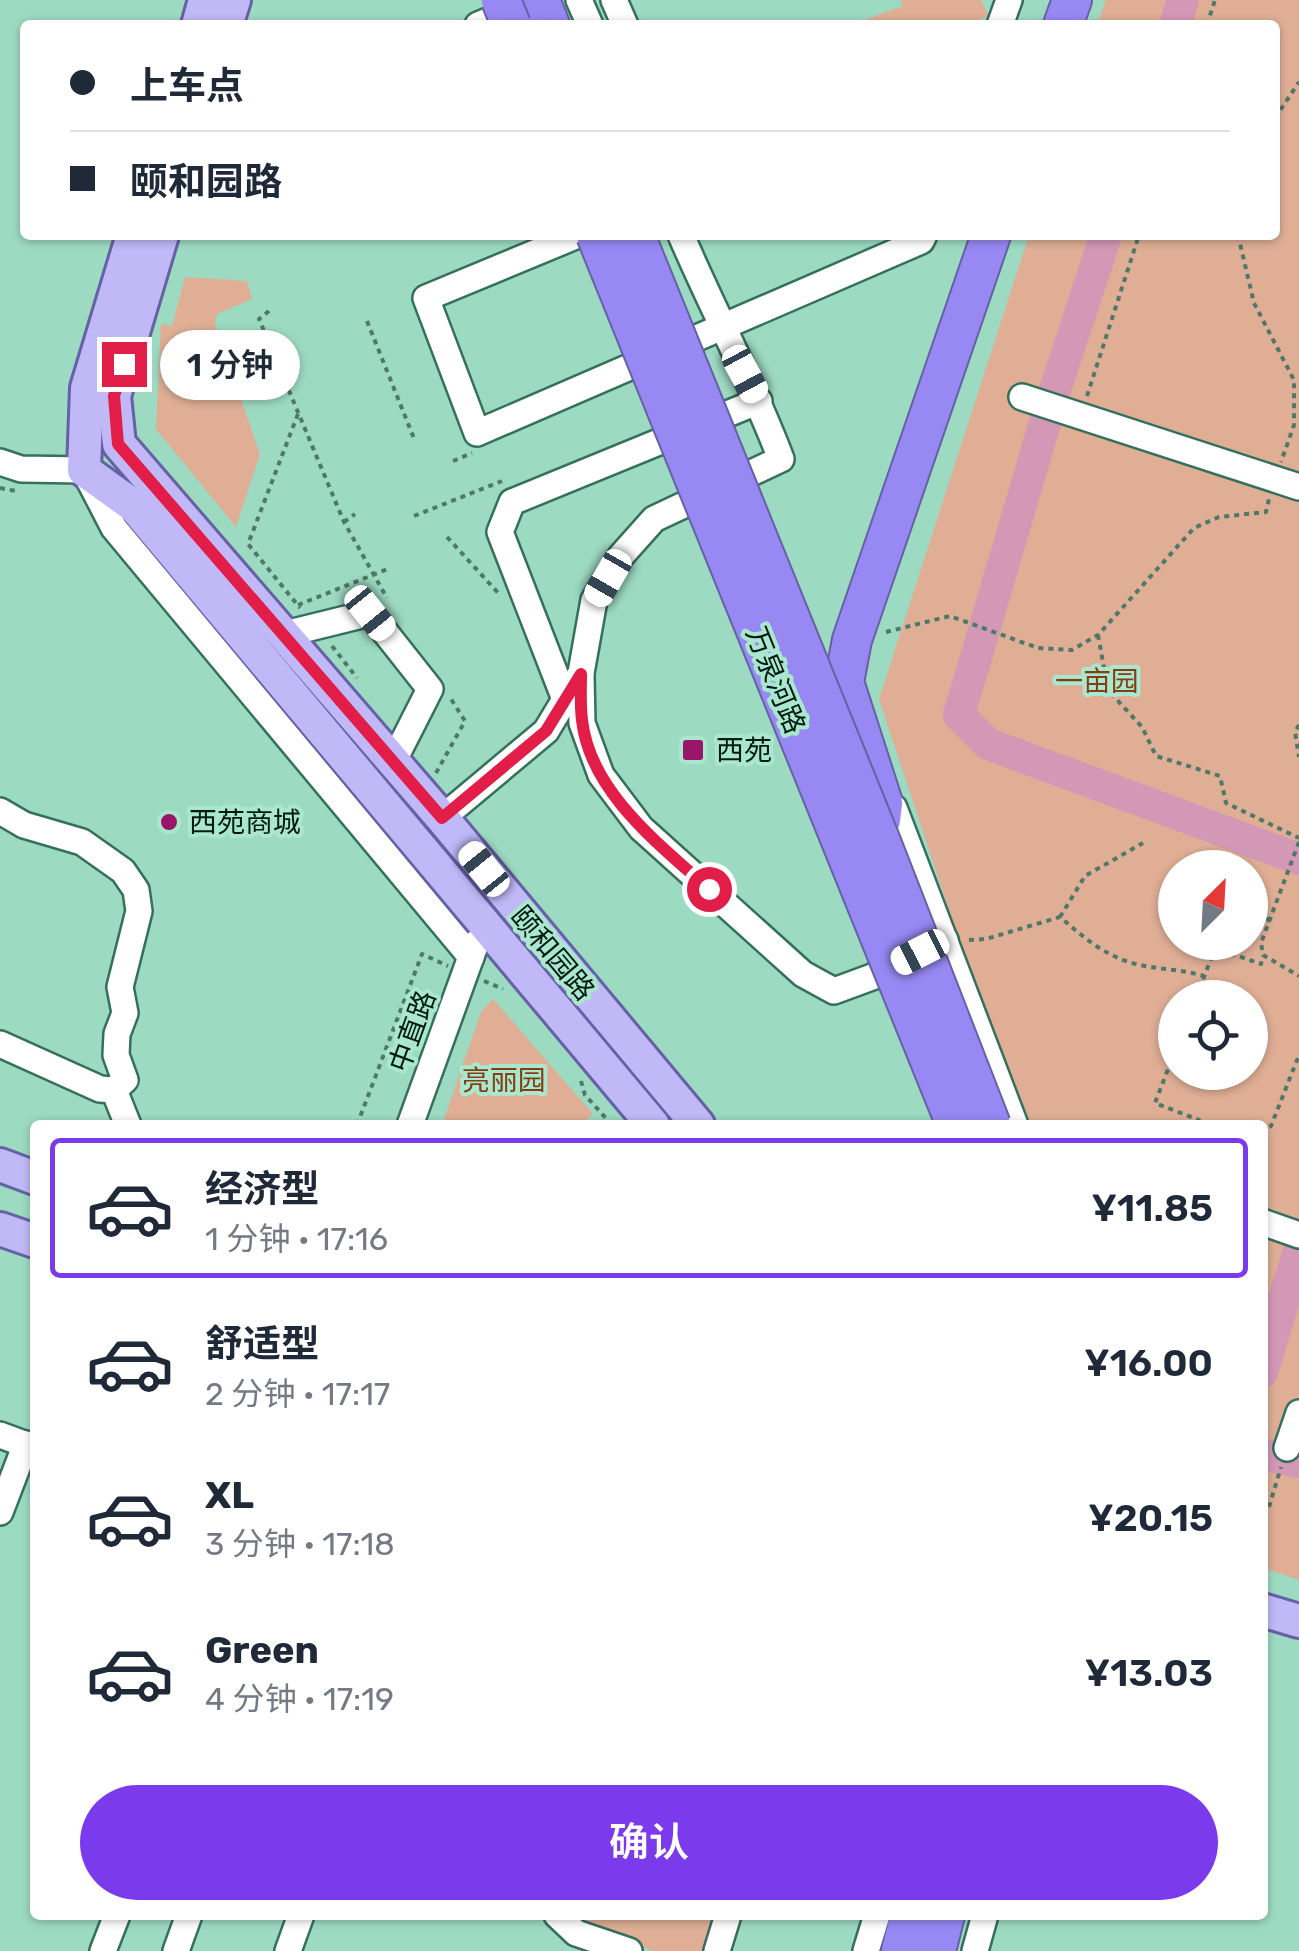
<!DOCTYPE html>
<html lang="zh">
<head>
<meta charset="utf-8">
<style>
  :root { --surface:#fff; --page:#f6f6f7; --text:#1f2937; --muted:#747a83; --line:#e0e1e3; --accent:#7c3aed }
  body { margin:0; font-family:Rubik,"Noto Sans SC",sans-serif; background:var(--page); color:var(--text); height:100vh; display:flex; flex-direction:column; font-size:38px; white-space:nowrap }
  * { box-sizing:border-box; margin:0 }
  p { font-size:32px; color:var(--muted) }
  .icon { flex:none; width:55px; height:55px; fill:none; stroke:currentColor; stroke-width:2; stroke-linecap:round; stroke-linejoin:round }
  .map { position:relative; flex:1; overflow:hidden }
  .sheet { position:absolute; left:30px; top:1120px; width:1238px; height:800px; display:flex; flex-direction:column; background:var(--surface); border-radius:10px; box-shadow:0 2px 8px #0004 }
  .sheet>* { flex:none }
  .banner { position:absolute; left:20px; top:20px; width:1260px; height:220px; border-radius:10px; box-shadow:0 2px 8px #0004; display:grid; align-content:center; height:220px; padding:0 50px; background:var(--surface) }
  .needle { width:65px; rotate:24deg }
  .buttons { position:absolute; left:1158px; top:850px; display:grid; gap:20px }
  .buttons a { display:grid; place-items:center; width:110px; height:110px; border-radius:50%; background:var(--surface); box-shadow:0 2px 8px #0004; font-size:50px }
  .end { position:absolute; width:45px; height:45px; margin:-22px; border:12px solid #e11d48; background:#fff; box-shadow:0 0 0 5px #fff }
  .from { border-radius:50% }
  .bubble { position:absolute; height:70px; border-radius:35px; background:var(--surface); box-shadow:0 2px 8px #0004; font-size:32px; font-weight:600; line-height:70px; text-align:center }
  .car { position:absolute; width:30px; height:60px; margin:-30px -15px; border-radius:12px; box-shadow:0 0 8px 2px #0007; background:linear-gradient(#fff 24%,#345 0 40%,#fff 0 76%,#345 0 86%,#fff 0) }
  .banner b { display:flex; align-items:center; gap:35px; height:95px; font-size:38px }
  .banner b+b { border-top:2px solid var(--line) }
  .banner i { width:25px; height:25px; background:var(--text) }
  ul { padding:18px 0 0; list-style:none }
  li { display:flex; align-items:center; gap:30px; height:140px; margin:0 20px 15px; padding:0 30px; border:5px solid transparent; border-radius:10px }
  li div { flex:1 }
  li b { display:block; font-size:38px }
  li em { font-style:normal; font-weight:600 }
  li.current { border-color:var(--accent) }
  li>.icon { width:90px; height:90px; stroke-width:1.5 }
  .action { display:flex; gap:20px; margin-top:auto; padding:20px 50px }
  .action a { flex:1; height:115px; border-radius:60px; background:var(--accent); color:#fff; font-size:40px; font-weight:600; line-height:115px; text-align:center }
  .map>svg:first-child { display:block }
</style>
</head>
<body>
<div class="map">
<svg width="1299" height="1951" viewBox="0 0 1299 1951">
  <rect width="100%" height="100%" fill="#9ddac2"/>
  <g fill="#dfae95" fill-rule="evenodd">
    <path d="M901,0H981L989,16L966,25H851L902,6Z"/>
    <path d="M1106,0H1299V1580L1263,1568L1262,1125H1020L879,699L1029,235H1275V25H1097ZM1175,868H1250V942H1175ZM1175,998H1250V1072H1175Z"/>
    <path d="M185,277L247,281L252,299L217,314L215,324L260,454L236,527L156,429L161,324L172,326Z"/>
    <path d="M493,999L593,1114L580,1125H442L481,1012Z"/>
    <path d="M573,1915L660,1918L719,1915L707,1951H654L579,1926Z"/>
  </g>
  <g fill="none" stroke-linecap="round" stroke-linejoin="round">
    <g stroke="#d398b5" stroke-width="32">
      <path d="M1175,25L1183,0"/>
      <path d="M1106,235L1051,402L959,715L988,744L1299,859"/>
      <path d="M1262,1372L1299,1250"/>
      <path d="M1262,1454L1299,1462"/>
    </g>
    <defs>
      <g id="minor">
        <path d="M579,0L590,25"/>
        <path d="M614,0L625,25"/>
        <path d="M478,25L519,8"/>
        <path d="M1000,25L1009,0"/>
        <path d="M578,235L426,298L477,433L921,241L924,235"/>
        <path d="M1022,397L1299,487"/>
        <path d="M0,462L21,469L84,470"/>
        <path d="M86,474L114,528L471,957"/>
        <path d="M285,634L370,613L430,689L393,762"/>
        <path d="M581,675L582,723L601,775L641,828L803,974L834,991L872,977L945,940"/>
        <path d="M566,702L500,532L512,502L759,401"/>
        <path d="M894,808L1015,1125"/>
        <path d="M0,811L24,825L82,842L123,871L136,890L139,911L120,987L125,1013L117,1034L116,1055L125,1080L114,1090L100,1089L0,1044"/>
        <path d="M442,818L546,731L581,673L594,600L621,556L654,519L781,459C752,382 713,310 681,235"/>
        <path d="M114,1090L128,1125"/>
        <path d="M410,1125L476,943"/>
        <path d="M1262,1222L1299,1235"/>
        <path d="M0,1435L35,1448"/>
        <path d="M1287,1448L1299,1413"/>
        <path d="M0,1512L26,1444"/>
        <path d="M557,1915L576,1933L629,1951"/>
        <path d="M103,1951L117,1915"/>
        <path d="M176,1951L189,1915"/>
        <path d="M288,1951L301,1915"/>
        <path d="M717,1951L728,1915"/>
        <path d="M866,1951L877,1915"/>
        <path d="M975,1951L985,1915"/>
      </g>
      <g id="major">
        <path d="M198,25L205,0"/>
        <path d="M226,25L234,0"/>
        <path d="M133,235L87,388L84,470L134,506L653,1125"/>
        <path d="M162,235L114,396L119,444L442,818L698,1125"/>
        <path d="M0,1165L35,1178"/>
        <path d="M0,1229L35,1241"/>
        <path d="M1262,1610L1299,1621"/>
      </g>
      <g id="highway">
        <path d="M540,0L550,25"/>
        <path d="M1063,25L1072,0"/>
        <path d="M881,820L883,803L844,682L852,640L991,235"/>
        <path d="M901,1951L910,1915"/>
        <path d="M936,1951L945,1915"/>
      </g>
    </defs>
    <use href="#minor" stroke="#34705c" stroke-width="30"/>
    <use href="#major" stroke="#6462a4" stroke-width="38"/>
    <use href="#highway" stroke="#6462a4" stroke-width="42"/>
    <g stroke="#4e7869" stroke-width="4" stroke-dasharray="5 5" stroke-linecap="butt">
      <path d="M1207,25L1215,0"/>
      <path d="M1275,118L1299,82"/>
      <path d="M1238,235L1254,303L1294,380V425L1281,462"/>
      <path d="M269,311L259,319L344,522L387,598"/>
      <path d="M367,321L415,441"/>
      <path d="M1087,396L1139,235"/>
      <path d="M298,414L248,544L300,608"/>
      <path d="M453,461L472,453"/>
      <path d="M0,488L16,491"/>
      <path d="M414,516L502,481"/>
      <path d="M344,522L355,514"/>
      <path d="M447,537L500,595"/>
      <path d="M298,605L390,568"/>
      <path d="M886,632L950,616L1038,648L1072,650L1098,635L1194,528L1219,517L1266,512L1269,499"/>
      <path d="M1098,635L1108,690L1142,727L1156,756L1220,776L1226,803L1299,838"/>
      <path d="M332,646L357,678"/>
      <path d="M1299,725L1295,732L1299,757"/>
      <path d="M436,773L465,721L451,699"/>
      <path d="M1299,842L1261,943L1263,955L1299,976"/>
      <path d="M1208,866L1209,868"/>
      <path d="M1250,907L1270,921"/>
      <path d="M1060,917L1085,876L1143,843"/>
      <path d="M969,940L986,939L1060,917C1081,935 1100,952 1126,961C1151,970 1178,968 1204,976"/>
      <path d="M484,981L503,989"/>
      <path d="M1196,998L1215,948L1261,964L1262,957"/>
      <path d="M1175,1051L1155,1103L1199,1120L1198,1125"/>
      <path d="M581,1081L585,1095L612,1125"/>
      <path d="M357,1125L422,954L448,966"/>
      <path d="M1262,1134L1271,1126L1299,1055"/>
      <path d="M1269,1507L1281,1467"/>
    </g>
    <use href="#minor" stroke="#fff" stroke-width="25"/>
    <use href="#major" stroke="#c1b8f8" stroke-width="32"/>
    <use href="#highway" stroke="#9888f3" stroke-width="38"/>
    <defs>
      <g id="highway-bridge">
        <path d="M501,0L511,25"/>
        <path d="M596,235L956,1125"/>
        <path d="M635,235L879,837L991,1125"/>
      </g>
    </defs>
    <use href="#highway-bridge" stroke="#6462a4" stroke-width="42" stroke-linecap="butt"/>
    <use href="#highway-bridge" stroke="#9888f3" stroke-width="38"/>
  </g>
  <g fill="none" stroke-linecap="round" stroke-linejoin="round">
    <path stroke="#e11d48" stroke-width="12" d="M124,364L114,396L118,444L442,818L546,731L581,674C581,689 580,705 582,720C590,792 659,844 709,889"/>
  </g>
  <g fill="#9a1669" stroke="#a9e7cf" stroke-width="4">
    <rect x="681" y="738" width="24" height="24" rx="5"/>
    <circle cx="169" cy="822" r="10"/>
  </g>
  <g text-anchor="middle" stroke-width="8" stroke-linejoin="round" paint-order="stroke">
    <g font-size="28" fill="#021a12" stroke="#a9e7cf">
      <text transform="translate(776 680) rotate(68)" y="10">万泉河路</text>
      <text transform="translate(553 953) rotate(50)" y="10">颐和园路</text>
      <text transform="translate(412 1031) rotate(-70)" y="10">中直路</text>
    </g>
    <g font-size="28" fill="#843e11" stroke="#a9e7cf">
      <text x="1097" y="691">一亩园</text>
      <text x="504" y="1090">亮丽园</text>
    </g>
    <g font-size="28" fill="#021a12" stroke="#a9e7cf" text-anchor="start">
      <text x="716" y="760">西苑</text>
      <text x="189" y="832">西苑商城</text>
    </g>
  </g>
</svg>
<div class="buttons">
<a><svg class="needle" viewBox="-14 -14 28 28"><path d="M0-13l5 13h-10z" fill="#e53935"/><path d="M0 13l5-13h-10z" fill="#747a83"/></svg></a>
<a><svg class="icon" aria-label="locate" viewBox="0 0 24 24"><circle cx="12" cy="12" r="6"/><path d="M12 2v4M12 18v4M2 12h4M18 12h4"/></svg></a>
</div>
<i class="end from" style="left:709px;top:889px"></i>
<i class="end" style="left:124px;top:364px"></i>
<div class="bubble" style="left:160px;top:330px;width:140px">1 分钟</div>
<i class="car" style="left:745px;top:374px;rotate:152deg"></i>
<i class="car" style="left:608px;top:578px;rotate:210deg"></i>
<i class="car" style="left:370px;top:613px;rotate:141deg"></i>
<i class="car" style="left:484px;top:869px;rotate:321deg"></i>
<i class="car" style="left:920px;top:952px;rotate:243deg"></i>
<div class="banner">
<b><i class="from"></i>上车点</b>
<b><i></i>颐和园路</b>
</div>
<section class="sheet">
<ul>
<li class="current"><svg class="icon" aria-label="car" viewBox="0 0 24 24"><path d="M5 17H2v-5l4-1 3-4h7l3 4 3 1v5h-3M9 17h6M6 11h13"/><circle cx="7" cy="17" r="2"/><circle cx="17" cy="17" r="2"/></svg><div><b>经济型</b><p>1 分钟 · 17:16</p></div><em>¥11.85</em></li>
<li><svg class="icon" aria-label="car" viewBox="0 0 24 24"><path d="M5 17H2v-5l4-1 3-4h7l3 4 3 1v5h-3M9 17h6M6 11h13"/><circle cx="7" cy="17" r="2"/><circle cx="17" cy="17" r="2"/></svg><div><b>舒适型</b><p>2 分钟 · 17:17</p></div><em>¥16.00</em></li>
<li><svg class="icon" aria-label="car" viewBox="0 0 24 24"><path d="M5 17H2v-5l4-1 3-4h7l3 4 3 1v5h-3M9 17h6M6 11h13"/><circle cx="7" cy="17" r="2"/><circle cx="17" cy="17" r="2"/></svg><div><b>XL</b><p>3 分钟 · 17:18</p></div><em>¥20.15</em></li>
<li><svg class="icon" aria-label="car" viewBox="0 0 24 24"><path d="M5 17H2v-5l4-1 3-4h7l3 4 3 1v5h-3M9 17h6M6 11h13"/><circle cx="7" cy="17" r="2"/><circle cx="17" cy="17" r="2"/></svg><div><b>Green</b><p>4 分钟 · 17:19</p></div><em>¥13.03</em></li>
</ul>
<div class="action"><a>确认</a></div>
</section>
</div>
</body>
</html>
